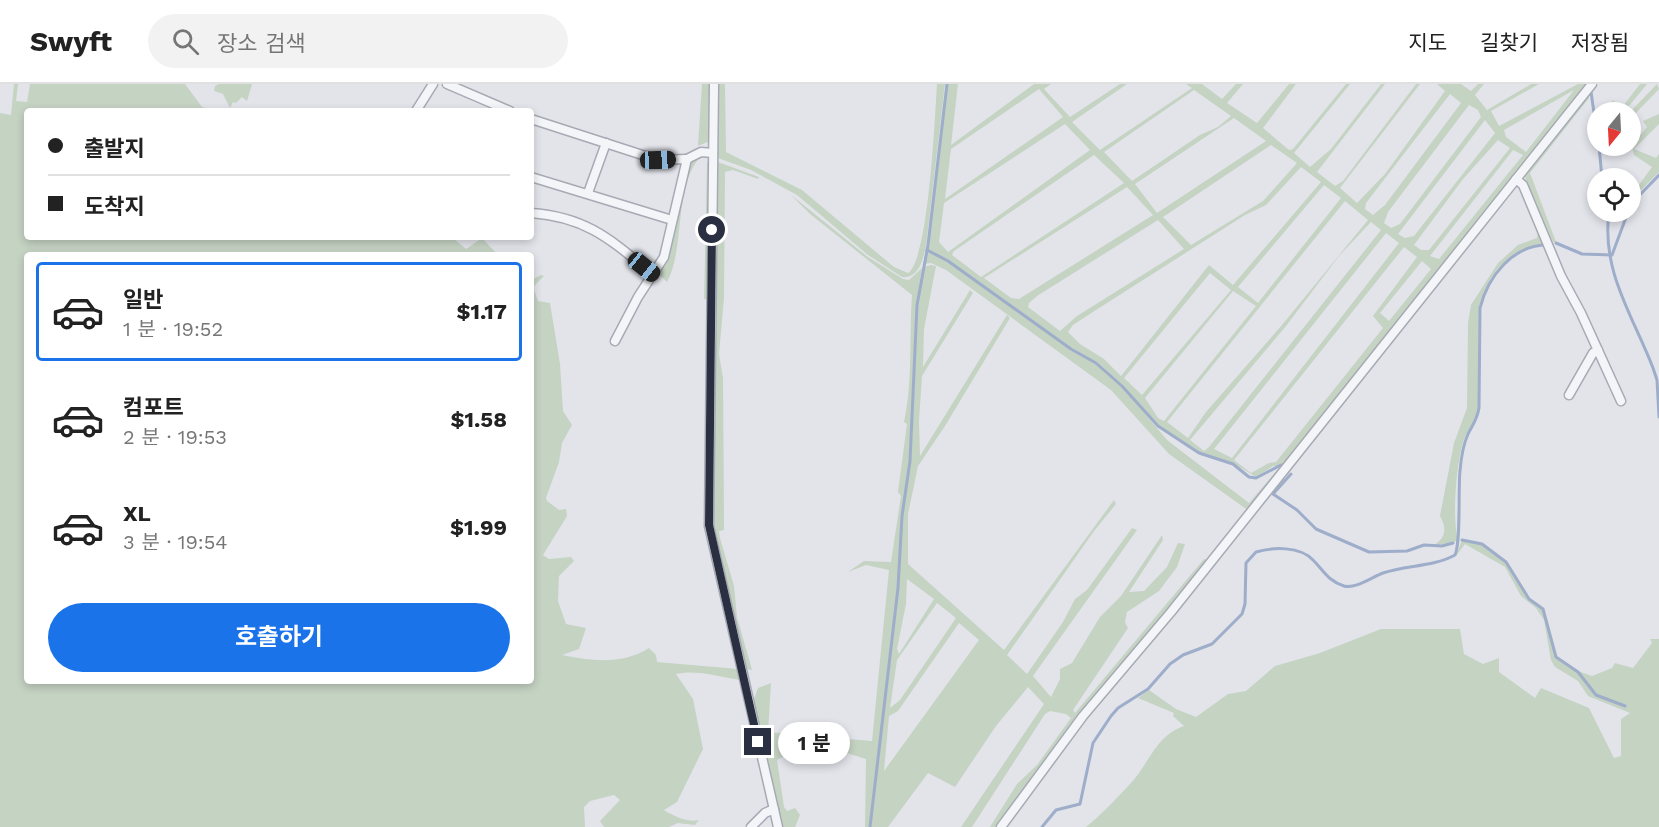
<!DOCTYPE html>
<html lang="ko">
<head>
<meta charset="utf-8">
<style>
  :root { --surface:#fff; --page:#f2f2f2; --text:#222; --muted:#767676; --line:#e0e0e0; --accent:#1a73e8 }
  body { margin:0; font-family:"Work Sans","Noto Sans KR",sans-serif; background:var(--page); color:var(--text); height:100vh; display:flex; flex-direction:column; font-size:22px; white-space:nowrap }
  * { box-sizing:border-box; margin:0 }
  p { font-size:20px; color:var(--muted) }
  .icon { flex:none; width:33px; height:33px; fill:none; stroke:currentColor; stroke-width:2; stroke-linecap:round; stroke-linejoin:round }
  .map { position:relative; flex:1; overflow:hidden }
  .panel { position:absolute; left:24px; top:168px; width:510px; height:432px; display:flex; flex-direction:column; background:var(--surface); border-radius:6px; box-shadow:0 3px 9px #0003 }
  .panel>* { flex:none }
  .guide { position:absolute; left:24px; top:24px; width:510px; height:132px; border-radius:6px; box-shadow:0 3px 9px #0003; display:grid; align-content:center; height:132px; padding:0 24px; background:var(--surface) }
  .needle { width:39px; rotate:198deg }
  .buttons { position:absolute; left:1587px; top:18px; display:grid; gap:12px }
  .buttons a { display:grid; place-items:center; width:54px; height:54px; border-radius:50%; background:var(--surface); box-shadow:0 3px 9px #0003; font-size:30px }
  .end { position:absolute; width:27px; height:27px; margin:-14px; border:8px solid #2a3041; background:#fff; box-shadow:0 0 0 3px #fff }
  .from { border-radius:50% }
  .bubble { position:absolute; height:42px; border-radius:21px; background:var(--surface); box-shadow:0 3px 9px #0003; font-size:20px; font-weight:700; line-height:42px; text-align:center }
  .car { position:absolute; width:18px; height:36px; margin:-18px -9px; border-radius:8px; box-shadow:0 0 4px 2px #0007; background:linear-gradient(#222 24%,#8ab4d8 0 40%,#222 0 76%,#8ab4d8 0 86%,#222 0) }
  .guide b { display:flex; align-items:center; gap:21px; height:57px; font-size:22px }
  .guide b+b { border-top:2px solid var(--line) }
  .guide i { width:15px; height:15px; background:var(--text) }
  ul { padding:10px 0 0; list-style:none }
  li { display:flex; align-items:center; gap:18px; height:99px; margin:0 12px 9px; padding:0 12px; border:3px solid transparent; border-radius:6px }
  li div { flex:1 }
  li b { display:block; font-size:22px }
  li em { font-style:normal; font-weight:700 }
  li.selected { border-color:var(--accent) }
  li>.icon { width:54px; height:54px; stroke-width:1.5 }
  .cta { display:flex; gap:12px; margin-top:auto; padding:12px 24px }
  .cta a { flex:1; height:69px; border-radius:36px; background:var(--accent); color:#fff; font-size:24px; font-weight:700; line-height:69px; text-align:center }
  header { display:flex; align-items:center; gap:36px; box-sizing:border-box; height:84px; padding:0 30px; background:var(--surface); border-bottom:2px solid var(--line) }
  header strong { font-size:28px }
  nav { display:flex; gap:33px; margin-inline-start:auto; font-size:21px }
  .search { width:420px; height:54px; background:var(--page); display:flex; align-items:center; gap:15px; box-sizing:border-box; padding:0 21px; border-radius:33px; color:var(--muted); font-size:22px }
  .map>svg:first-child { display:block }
</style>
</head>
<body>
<header>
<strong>Swyft</strong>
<div class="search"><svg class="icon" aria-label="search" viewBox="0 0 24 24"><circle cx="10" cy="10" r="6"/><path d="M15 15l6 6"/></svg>장소 검색</div>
<nav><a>지도</a><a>길찾기</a><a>저장됨</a></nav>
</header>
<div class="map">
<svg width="1659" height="743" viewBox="0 0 1659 743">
  <rect width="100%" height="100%" fill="#e2e4ea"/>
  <g fill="#c5d3c3" fill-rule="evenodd">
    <path d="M14,0H18L16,17L27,18L30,0H185L202,23L216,27H27V153H452L466,165L482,154L498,171H27V597H531V196L541,191L544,192L533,203L538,217L550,219L560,280L563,327L572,341L562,359L559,378L546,414L547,417L559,426L566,425L567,432L543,471L549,475L571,473L574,477L559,492L558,517L566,540L586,544L579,565L562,571C593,577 622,581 649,564L656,571L657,578L738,585L740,596C722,593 694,585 676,590L693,615L703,665L677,718L664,726C673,732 689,739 699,736L695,741L678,739L669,743H604L600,737L620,716L614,711L590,717L584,723L585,743H0V29L11,31Z"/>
    <path d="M219,0H252L247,17L242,13L236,19L233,18L230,24L223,10L214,7L215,2Z"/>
    <path d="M702,0H710V57L698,62Z"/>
    <path d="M717,0H725L726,68L802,106L894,183L908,189C929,176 935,30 937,0H945L926,162C923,175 919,195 902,193L868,171L797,111L751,86L715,73Z"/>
    <path d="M947,0H958L951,61L1034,0H1051L1044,5L1070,33L1120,0H1127L1072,38L1100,66L1192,4L1186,0H1202L1222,15L1236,0H1243L1227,19L1257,39L1289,0H1296L1263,44L1289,66L1293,65L1346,0H1350L1294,69L1310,83L1331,65L1381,0H1385L1317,88L1335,102L1343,97L1416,0H1420L1340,104L1357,119L1385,90L1445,7L1437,0H1461L1471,7L1478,0H1484L1475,11L1487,26L1531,0H1539L1491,27L1499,42L1578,0H1588L1249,427L1169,370L1111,306L946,186L931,179L924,180L927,167L948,177L1071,265L1096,279L1122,302L1167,356L1249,419L1281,382H1273L1256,393L1233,379L1199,368L1159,342L1123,301L1097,278L1072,264L948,176L928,166ZM1039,5L1063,33L945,115L951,65ZM1194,6L1231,32L1218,43L1200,51L1132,97L1104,68ZM1574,6L1526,68L1506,53L1504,46ZM1450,10L1461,19L1385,121L1373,131L1365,125L1366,119ZM1469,21L1478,26L1481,33L1400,140L1391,144L1384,139L1388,128ZM1234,34L1266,57L1157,129L1135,100ZM1485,36L1495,49L1414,152L1405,154L1398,150ZM1065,40L1090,66L948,168L939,158L944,119ZM1498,56L1510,64L1429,166H1421L1414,161L1463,95ZM1271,61L1297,79L1263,117L1191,161L1163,133ZM1513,66L1523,71L1439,175L1430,172ZM1094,71L1124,99L981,193L952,171L954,167ZM1301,83L1321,98L1233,201L1209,181L1121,292L1104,275L1080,260L1068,248L1073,241L1096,226L1245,131L1266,121ZM1324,101L1341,114L1258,219L1238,203ZM1127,103L1153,131L1019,215L1011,214L984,194ZM1345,117L1368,136L1282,241L1206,328L1188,354L1167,338ZM1158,136L1184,165L1077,232L1060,247L1028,223L1029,219L1037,212ZM1371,138L1381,146L1209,363L1204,367L1190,356L1286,242L1339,172ZM1386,149L1399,159L1232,374L1214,365ZM1404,163L1417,173L1373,232L1383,244L1276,378L1269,379L1251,389L1234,376ZM1422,177L1431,185L1389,237L1380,229ZM1210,189L1231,206L1142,311L1124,294ZM1233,207L1256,222L1164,337L1158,334L1145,314Z"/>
    <path d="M1640,0H1647L1624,28H1616L1612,16L1623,22Z"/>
    <path d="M1657,0L1659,5L1631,34L1630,28Z"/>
    <path d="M1588,10L1589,14L1530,89L1556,158H1553L1524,91Z"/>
    <path d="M1659,30V40L1634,65L1656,74L1659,70V88L1637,110L1639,101L1652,83L1634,71L1632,61L1647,43L1643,37Z"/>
    <path d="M700,73C673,105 686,162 667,198L658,189L690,79Z"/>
    <path d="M707,77L710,83L708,215H704Z"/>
    <path d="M718,78L759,93L758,95L733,86L725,88L724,214L719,270L723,294L724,437V446L719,447L720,454L734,502L737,533L752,586L747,585L714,441Z"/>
    <path d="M790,110L868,173L903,195L909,196L922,184L916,221L909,377L901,432L898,504L869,743H865L866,675L827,663L821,653L777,676L784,723L787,727L795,724L800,731L795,743H783L754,615L758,604L771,599L768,648L872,657L889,486L866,481L848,488L864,477L891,478L901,412L898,408L907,340L904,338C913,297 909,253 912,211L810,130Z"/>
    <path d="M1539,143L1548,160C1512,160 1486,191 1479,224L1478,324C1476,338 1467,345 1463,358C1456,383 1452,432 1458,457L1433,462C1446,454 1447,445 1440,432L1454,359L1467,324L1468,239L1471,221L1498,179L1518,161L1537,154Z"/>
    <path d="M931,181L936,182L924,245L923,283L970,206L973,209L922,292L919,337L920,372L1007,231L1010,234L945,342L918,382L908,430V480L1004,566L1114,416L1116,420L1094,447L1007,571L1027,590L1063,538L1075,515L1087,506L1132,444L1137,446L1033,592L1051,613L1060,595V585L1072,579L1100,533L1121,512L1162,451L1163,456L1129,508L1144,507L1167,483L1178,459L1185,460L1177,483L1159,507L1127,528L1125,538L1128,544L1073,626L1075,629L1204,475L1209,476L998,743H990L1017,700L1037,681L1071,634L1066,630L1050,627L1045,630L972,743H961L1044,620L1028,603L996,642L955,703L928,689L888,743H871L899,504L902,432L911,377L918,221L923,183ZM907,495L934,515L899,570L897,565L906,520ZM937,519L956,534L900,616L890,624L897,576ZM959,539L979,556L884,687L889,632L898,627Z"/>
    <path d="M1462,456L1482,461L1506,478L1529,515L1543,525L1555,574L1577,588L1596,612L1627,622L1597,611L1578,587L1592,592L1612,584L1615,579L1633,584L1652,559L1650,555H1659V743H1086C1102,730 1116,715 1130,700C1150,679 1155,652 1184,642L1173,632L1174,629L1138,614L1149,606L1176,625L1196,633L1228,610L1246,607L1275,582L1320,569L1381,545H1460L1464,570L1483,580L1499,574V588L1535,614L1541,604L1589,624L1614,674L1621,672V635L1630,629L1588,612L1578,597L1555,583L1551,576L1544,536L1536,524L1521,512L1505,483L1465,460L1456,472Z"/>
  </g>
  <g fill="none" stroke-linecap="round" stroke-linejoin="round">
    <g stroke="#9eadc9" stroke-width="3">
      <path d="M1591,8L1598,56"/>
      <path d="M1599,62L1602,94"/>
      <path d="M1630,121L1659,91"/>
      <path d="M1609,128C1601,187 1633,232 1653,284L1657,296L1659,333"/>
      <path d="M1556,159L1582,170L1612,171L1628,128"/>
      <path d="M927,166L948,177L1071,265L1096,279L1122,302L1158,342L1199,369L1233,380L1249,393L1256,394L1281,381"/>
      <path d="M1291,390L1273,410L1297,426L1316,445L1369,468L1407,467L1424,461L1442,462L1453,459"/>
      <path d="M1462,456L1482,460L1506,478L1529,515L1543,525L1556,573L1578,588L1596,611L1625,622"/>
      <path d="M870,743L898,504L902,432L910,377L917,221L928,161L947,0"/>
      <path d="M1042,743L1056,726L1080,720L1093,659L1111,632L1118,624L1148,605L1170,580L1183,571L1212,560L1242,530L1245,520L1246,479L1256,468C1273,463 1300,462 1313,476C1324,487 1328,497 1344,502C1356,505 1372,493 1383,489C1407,481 1433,483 1455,471C1461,459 1458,405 1460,387C1461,375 1463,361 1468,350C1473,340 1477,336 1479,324L1480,224C1488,192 1513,161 1547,161"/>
    </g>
    <defs>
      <g id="minor">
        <path d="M447,0L510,27"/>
        <path d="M714,0L709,442L778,743"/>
        <path d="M416,27L433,0"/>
        <path d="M531,35L658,76L687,75"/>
        <path d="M531,93L672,136"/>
        <path d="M1516,95L1523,101L1561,192L1581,229L1621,317"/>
        <path d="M588,109L606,59"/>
        <path d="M531,129C588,133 612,157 654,191"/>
        <path d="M615,257L638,213L664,173L687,75L701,68L713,69"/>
        <path d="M1569,311L1593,269L1598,266"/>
        <path d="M751,743L765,729L774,725"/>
        <path d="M1001,743L1083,632L1171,528L1592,0"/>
      </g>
    </defs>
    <use href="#minor" stroke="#a7aab4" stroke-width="11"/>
    <use href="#minor" stroke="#f4f5f8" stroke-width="8"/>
  </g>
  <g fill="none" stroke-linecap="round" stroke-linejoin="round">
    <path stroke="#2a3041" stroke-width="8" d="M712,146L709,441L758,658"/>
  </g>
</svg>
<div class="buttons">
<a><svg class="needle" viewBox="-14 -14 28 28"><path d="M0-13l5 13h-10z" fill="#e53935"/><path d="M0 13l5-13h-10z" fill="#767676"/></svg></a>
<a><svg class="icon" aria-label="locate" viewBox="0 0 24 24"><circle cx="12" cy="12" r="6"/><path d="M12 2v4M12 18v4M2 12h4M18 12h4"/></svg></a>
</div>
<i class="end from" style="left:712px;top:146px"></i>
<i class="end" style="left:758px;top:658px"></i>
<div class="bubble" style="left:778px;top:638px;width:72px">1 분</div>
<i class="car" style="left:658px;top:76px;rotate:88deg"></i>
<i class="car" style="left:644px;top:183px;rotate:129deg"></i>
<div class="guide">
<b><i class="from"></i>출발지</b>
<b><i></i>도착지</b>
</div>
<section class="panel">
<ul>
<li class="selected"><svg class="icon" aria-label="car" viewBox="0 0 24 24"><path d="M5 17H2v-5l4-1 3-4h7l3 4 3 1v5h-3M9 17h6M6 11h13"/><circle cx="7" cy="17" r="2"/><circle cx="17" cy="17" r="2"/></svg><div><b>일반</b><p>1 분 · 19:52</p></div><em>$1.17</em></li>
<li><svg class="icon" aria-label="car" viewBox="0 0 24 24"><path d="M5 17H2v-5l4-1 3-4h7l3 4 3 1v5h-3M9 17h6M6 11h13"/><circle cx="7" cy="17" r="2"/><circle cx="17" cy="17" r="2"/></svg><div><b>컴포트</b><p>2 분 · 19:53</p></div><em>$1.58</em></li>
<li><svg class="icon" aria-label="car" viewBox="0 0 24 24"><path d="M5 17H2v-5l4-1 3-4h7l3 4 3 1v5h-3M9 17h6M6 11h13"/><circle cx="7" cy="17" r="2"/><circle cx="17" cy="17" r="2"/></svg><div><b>XL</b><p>3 분 · 19:54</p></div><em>$1.99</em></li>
</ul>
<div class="cta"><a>호출하기</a></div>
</section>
</div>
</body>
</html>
